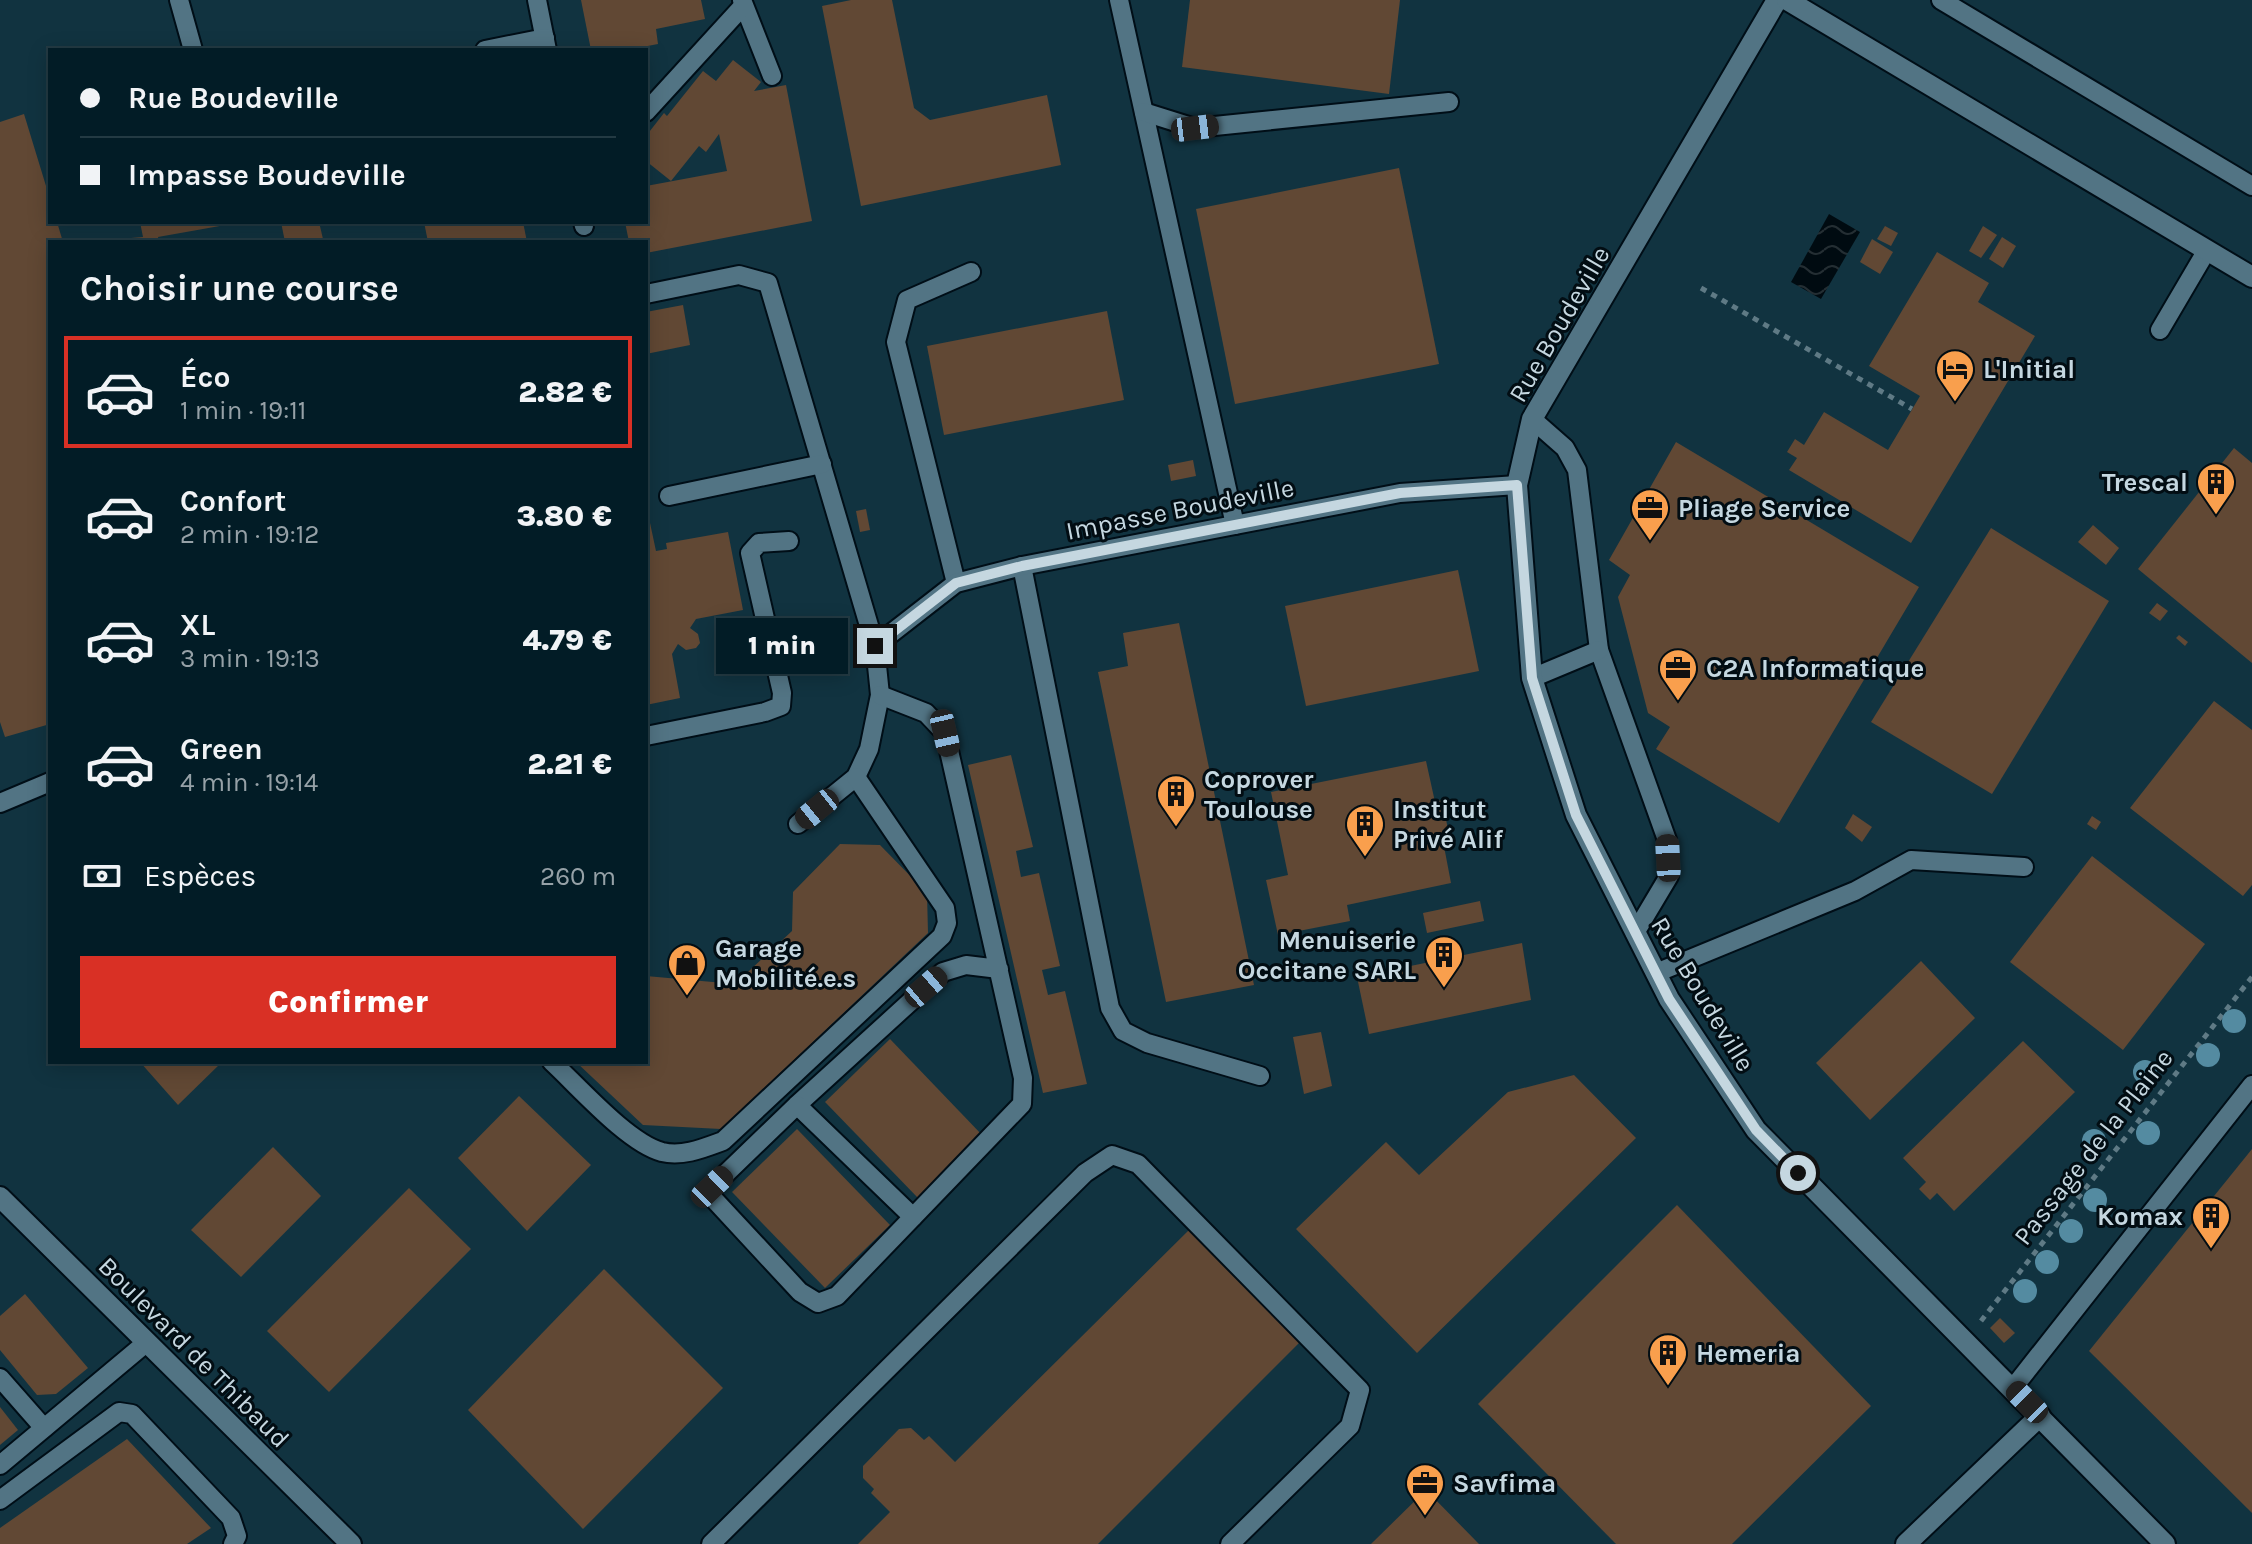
<!DOCTYPE html>
<html lang="fr">
<head>
<meta charset="utf-8">
<style>
  :root { --surface:#021c26; --page:#0c252e; --text:#f1f3f6; --muted:#96a1a7; --line:#233a43; --accent:#d93025 }
  body { margin:0; font-family:Karla,sans-serif; background:var(--page); color:var(--text); height:100vh; display:flex; flex-direction:column; font-size:30px; white-space:nowrap }
  * { box-sizing:border-box; margin:0 }
  p { font-size:26px; color:var(--muted) }
  .icon { flex:none; width:44px; height:44px; fill:none; stroke:currentColor; stroke-width:2; stroke-linecap:round; stroke-linejoin:round }
  .map { position:relative; flex:1; overflow:hidden }
  .details { position:absolute; left:48px; top:240px; width:600px; height:824px; display:flex; flex-direction:column; background:var(--surface); border-radius:0px; box-shadow:0 4px 20px #0003,0 0 0 2px var(--line) }
  .details>* { flex:none }
  .guide { position:absolute; left:48px; top:48px; width:600px; height:176px; border-radius:0px; box-shadow:0 4px 20px #0003,0 0 0 2px var(--line); display:grid; align-content:center; height:176px; padding:0 32px; background:var(--surface) }
  .end { position:absolute; width:36px; height:36px; margin:-18px; border:10px solid #c5d7e0; background:#111; box-shadow:0 0 0 4px #111 }
  .from { border-radius:50% }
  .bubble { position:absolute; height:56px; border-radius:0px; background:var(--surface); box-shadow:0 4px 20px #0003,0 0 0 2px var(--line); font-size:26px; font-weight:800; line-height:56px; text-align:center }
  .car { position:absolute; width:24px; height:48px; margin:-24px -12px; border-radius:10px; box-shadow:0 0 6px 2px #0007; background:linear-gradient(#222 24%,#8ab4d8 0 40%,#222 0 76%,#8ab4d8 0 86%,#222 0) }
  .guide b { display:flex; align-items:center; gap:28px; height:76px; font-size:30px }
  .guide b+b { border-top:2px solid var(--line) }
  .guide i { width:20px; height:20px; background:var(--text) }
  ul { padding:0; list-style:none }
  li { display:flex; align-items:center; gap:24px; height:112px; margin:0 16px 12px; padding:0 16px; border:4px solid transparent; border-radius:0px }
  li div { flex:1 }
  li b { display:block; font-size:30px }
  li em { font-style:normal; font-weight:800 }
  li.active { border-color:var(--accent) }
  li>.icon { width:72px; height:72px; stroke-width:1.5 }
  h2 { padding:0 32px; font-size:36px; line-height:96px }
  .pay { display:flex; align-items:center; gap:20px; height:88px; padding:0 32px; font-size:30px }
  .pay p { margin-inline-start:auto }
  .cta { display:flex; gap:16px; margin-top:auto; padding:16px 32px }
  .cta a { flex:1; height:92px; border-radius:0px; background:var(--accent); color:#fff; font-size:32px; font-weight:800; line-height:92px; text-align:center }
  .map>svg:first-child { display:block }
</style>
</head>
<body>
<div class="map">
<svg width="2252" height="1544" viewBox="0 0 2252 1544">
  <defs>
    <pattern id="water-waves" width="16" height="10" patternUnits="userSpaceOnUse" patternTransform="scale(2)"><rect width="16" height="10" fill="#000b11"/><path d="M0 5q4-4 8 0t8 0" fill="none" stroke="#242e33"/></pattern>
  </defs>
  <rect width="100%" height="100%" fill="#022633"/>
  <path fill="#113340" fill-rule="evenodd" d="M0,0H2252V1544H0ZM50,50H646V222H50ZM50,242H646V1062H50Z"/>
  <path fill="url(#water-waves)" d="M1829,214L1860,232L1821,299L1791,282Z"/>
  <g fill="#614834">
    <path d="M581,0H701L705,19L656,29L658,44L627,50H591Z"/>
    <path d="M851,0H892L914,108L930,120L1047,95L1061,165L861,206L822,6Z"/>
    <path d="M1190,0H1400L1389,94L1182,67Z"/>
    <path d="M733,60L761,82L754,91L786,85L812,221L646,253V242H629L625,222H646V186L727,171L719,134L706,152L699,146L671,181L646,161V136L664,113L667,116L703,71L716,81Z"/>
    <path d="M24,114L50,199V222H57L63,242H50V724L5,737L0,722V122Z"/>
    <path d="M1399,168L1439,364L1235,404L1196,209Z"/>
    <path d="M140,222H231V224L158,237L159,242H132L131,238L143,237Z"/>
    <path d="M281,222H319L323,239L285,242Z"/>
    <path d="M424,222H523L527,242H428Z"/>
    <path d="M1885,226L1898,233L1891,246L1877,239Z"/>
    <path d="M1983,226L1997,235L1981,258L1969,251Z"/>
    <path d="M2002,237L2016,246L2003,268L1989,259Z"/>
    <path d="M1872,239L1893,252L1880,274L1860,262Z"/>
    <path d="M1937,252L1989,283L1978,302L2035,336L1911,543L1789,470L1797,458L1787,452L1795,439L1804,445L1824,412L1888,450L1920,396L1869,366Z"/>
    <path d="M683,305L690,345L646,354V312Z"/>
    <path d="M1107,311L1124,400L944,435L927,346Z"/>
    <path d="M1676,442L1919,587L1779,823L1656,749L1670,727L1648,713L1618,597L1630,575L1609,560Z"/>
    <path d="M2234,448L2252,463V663L2138,569Z"/>
    <path d="M1193,460L1196,476L1171,481L1168,465Z"/>
    <path d="M646,504L656,551L667,549L666,543L728,532L743,610L696,619L690,628L698,634L700,643L696,648L686,650L678,644L672,654L680,698L646,705Z"/>
    <path d="M866,509L870,530L860,532L856,511Z"/>
    <path d="M2093,525L2119,548L2106,565L2078,542Z"/>
    <path d="M1991,528L2109,601L1992,794L1871,722Z"/>
    <path d="M1458,570L1479,671L1306,706L1285,606Z"/>
    <path d="M2157,603L2168,611L2160,621L2149,613Z"/>
    <path d="M1179,623L1254,985L1166,1002L1098,672L1128,666L1123,633Z"/>
    <path d="M2179,635L2188,642L2185,646L2176,638Z"/>
    <path d="M2214,701L2252,730V885L2243,896L2130,808Z"/>
    <path d="M1011,755L1033,847L1016,851L1021,877L1039,873L1060,966L1042,970L1048,995L1065,991L1087,1084L1043,1093L968,765Z"/>
    <path d="M1426,761L1435,802L1442,800L1450,839L1443,841L1451,883L1347,905L1350,921L1278,935L1266,880L1288,875L1271,792Z"/>
    <path d="M1853,814L1872,827L1862,842L1845,828Z"/>
    <path d="M2092,816L2101,822L2096,830L2087,824Z"/>
    <path d="M840,844L880,845L927,893L928,933L721,1129L643,1125L576,1062H646V976L735,984L792,931L793,892Z"/>
    <path d="M2092,856L2205,944L2123,1050L2010,962Z"/>
    <path d="M1480,901L1484,921L1427,933L1423,913Z"/>
    <path d="M1522,943L1531,1000L1369,1034L1357,977Z"/>
    <path d="M1921,961L1975,1018L1870,1120L1816,1063Z"/>
    <path d="M1321,1032L1332,1086L1304,1094L1293,1037Z"/>
    <path d="M890,1039L983,1136L918,1198L825,1102Z"/>
    <path d="M2023,1041L2075,1092L1954,1211L1937,1193L1930,1200L1919,1189L1926,1182L1903,1158Z"/>
    <path d="M140,1062H222L178,1105Z"/>
    <path d="M1574,1075L1636,1138L1417,1353L1296,1229L1386,1142L1419,1175L1508,1092Z"/>
    <path d="M519,1096L591,1165L527,1231L458,1158Z"/>
    <path d="M797,1129L890,1225L825,1288L732,1192Z"/>
    <path d="M273,1147L321,1196L241,1277L191,1230Z"/>
    <path d="M2252,1149V1513L2089,1351Z"/>
    <path d="M409,1188L471,1249L329,1392L267,1331Z"/>
    <path d="M1677,1205L1871,1406L1732,1544H1616L1478,1404Z"/>
    <path d="M1190,1229L1301,1341L1098,1544H858L890,1512L871,1493L874,1489L863,1478V1466L899,1429L911,1428L924,1440L929,1436L955,1462Z"/>
    <path d="M604,1269L723,1388L583,1529L468,1410Z"/>
    <path d="M25,1294L88,1368L56,1394L37,1395L0,1350V1316Z"/>
    <path d="M2000,1318L2015,1333L2004,1343L1990,1328Z"/>
    <path d="M0,1407L18,1430L0,1445Z"/>
    <path d="M127,1439L211,1528L187,1544H0V1528Z"/>
    <path d="M1426,1490L1479,1544H1371Z"/>
  </g>
  <g fill="none" stroke-linecap="round" stroke-linejoin="round">
    <defs>
      <g id="service">
        <path d="M179,0L193,50"/>
        <path d="M537,0L547,50"/>
        <path d="M742,0L772,76"/>
        <path d="M1119,0L1235,525"/>
        <path d="M1941,0L2252,186"/>
        <path d="M485,50L545,38"/>
        <path d="M646,112L743,6"/>
        <path d="M1144,112L1195,128L1449,102"/>
        <path d="M583,222L584,226"/>
        <path d="M646,294L739,275L768,283L875,646L880,695L869,749L856,777L798,824"/>
        <path d="M2160,330L2207,250"/>
        <path d="M1532,419L1565,448L1577,470L1599,650L1667,840L1669,876L1635,933"/>
        <path d="M669,496L822,464"/>
        <path d="M1022,566L1110,1008L1123,1031L1147,1043L1260,1076"/>
        <path d="M956,583L896,342L907,300L971,272"/>
        <path d="M875,646L956,583L1022,566L1400,493L1517,485"/>
        <path d="M1532,678L1599,650"/>
        <path d="M880,695L926,713L945,733L1023,1078L1022,1104L837,1296L818,1303L800,1292L710,1195L712,1187L797,1105L943,972L966,965L999,969"/>
        <path d="M646,736L765,712L781,706L782,693L750,553L759,543L789,541"/>
        <path d="M0,803L50,782"/>
        <path d="M1656,973L1855,891L1911,860L2024,867"/>
        <path d="M552,1062C579,1087 628,1143 662,1152C683,1157 704,1148 723,1141L942,936L947,923L945,908L856,777"/>
        <path d="M797,1105L913,1217"/>
        <path d="M0,1378L44,1428"/>
        <path d="M2013,1388L2252,1085"/>
        <path d="M0,1465L147,1342"/>
        <path d="M0,1500L119,1412L132,1414L231,1518L237,1536L233,1544"/>
        <path d="M711,1544L1085,1173L1112,1155L1138,1164L1360,1390L1350,1426L1230,1544"/>
      </g>
      <g id="minor">
        <path d="M1777,0L1532,419L1517,485L1532,678L1576,815L1669,999L1756,1130L2165,1544"/>
        <path d="M1787,0L2252,277"/>
        <path d="M1906,1544L2040,1416"/>
      </g>
      <path id="tertiary" d="M0,1197L351,1544"/>
    </defs>
    <use href="#service" stroke="#000e17" stroke-width="22"/>
    <use href="#minor" stroke="#000e17" stroke-width="24"/>
    <use href="#tertiary" stroke="#000e17" stroke-width="24"/>
    <g stroke="#5f7a85" stroke-width="5" stroke-dasharray="6 6" stroke-linecap="butt">
      <path d="M1701,288L1912,409"/>
      <path d="M1981,1321L2252,977"/>
    </g>
    <use href="#service" stroke="#527484" stroke-width="18"/>
    <use href="#minor" stroke="#527484" stroke-width="20"/>
    <use href="#tertiary" stroke="#527484" stroke-width="20"/>
  </g>
  <g fill="#548ba1">
    <circle cx="2234" cy="1021" r="12"/>
    <circle cx="2208" cy="1055" r="12"/>
    <circle cx="2145" cy="1072" r="12"/>
    <circle cx="2148" cy="1133" r="12"/>
    <circle cx="2094" cy="1141" r="12"/>
    <circle cx="2095" cy="1200" r="12"/>
    <circle cx="2071" cy="1231" r="12"/>
    <circle cx="2047" cy="1262" r="12"/>
    <circle cx="2025" cy="1291" r="12"/>
  </g>
  <g fill="none" stroke-linecap="round" stroke-linejoin="round">
    <path stroke="#c5d7e0" stroke-width="10" d="M875,646L956,583L1022,566L1400,493L1517,485L1532,678L1576,815L1669,999L1756,1130L1798,1173"/>
  </g>
  <defs>
    <symbol id="hotel-pin" viewBox="-11 -11 22 30"><path d="M0 17L-7.5 6A9.5 9.5 0 1 1 7.5 6Z" fill="#f99f4d" stroke="#020d13"/><path d="M-6-4.5h1.5V1H6V5H4.5V3h-9V5H-6ZM-4 0a1.8 1.8 0 1 1 3.6 0ZM.5 0V-2.5h3Q6-2.5 6 0Z" fill="#111"/></symbol>
    <symbol id="building-pin" viewBox="-11 -11 22 30"><path d="M0 17L-7.5 6A9.5 9.5 0 1 1 7.5 6Z" fill="#f99f4d" stroke="#020d13"/><path d="M-4-6H4V6H1V3H-1V6H-4ZM-2.5-4.3h1.7v1.8h-1.7ZM.8-4.3h1.7v1.8H.8ZM-2.5-1h1.7V.8h-1.7ZM.8-1h1.7V.8H.8Z" fill="#111"/></symbol>
    <symbol id="office-pin" viewBox="-11 -11 22 30"><path d="M0 17L-7.5 6A9.5 9.5 0 1 1 7.5 6Z" fill="#f99f4d" stroke="#020d13"/><path d="M-6-3h4V-5.5h4V-3h4V5H-6ZM-1-4.5V-3h2v-1.5ZM-6 0V1H6V0Z" fill="#111"/></symbol>
    <symbol id="shop-pin" viewBox="-11 -11 22 30"><path d="M0 17L-7.5 6A9.5 9.5 0 1 1 7.5 6Z" fill="#f99f4d" stroke="#020d13"/><path d="M-5-2.5h2.3a2.7 3.5 0 0 1 5.4 0H5L5.5 6h-11ZM-1.5-2.5h3a1.5 2.3 0 0 0-3 0Z" fill="#111"/></symbol>
  </defs>
  <g fill-rule="evenodd">
    <use href="#hotel-pin" x="1933" y="347" width="44" height="60"/>
    <use href="#building-pin" x="2194" y="460" width="44" height="60"/>
    <use href="#office-pin" x="1628" y="486" width="44" height="60"/>
    <use href="#office-pin" x="1656" y="646" width="44" height="60"/>
    <use href="#building-pin" x="1154" y="772" width="44" height="60"/>
    <use href="#building-pin" x="1343" y="802" width="44" height="60"/>
    <use href="#building-pin" x="1422" y="933" width="44" height="60"/>
    <use href="#shop-pin" x="665" y="941" width="44" height="60"/>
    <use href="#building-pin" x="2189" y="1194" width="44" height="60"/>
    <use href="#building-pin" x="1646" y="1331" width="44" height="60"/>
    <use href="#office-pin" x="1403" y="1461" width="44" height="60"/>
  </g>
  <g text-anchor="middle" stroke-width="6" stroke-linejoin="round" paint-order="stroke">
    <g font-size="26" fill="#c5d7e0" stroke="#020d13">
      <text transform="translate(1559 324) rotate(-60)" y="9">Rue Boudeville</text>
      <text transform="translate(1180 509) rotate(-11)" y="9">Impasse Boudeville</text>
      <text transform="translate(1703 994) rotate(59)" y="9">Rue Boudeville</text>
      <text transform="translate(2093 1147) rotate(-52)" y="9">Passage de la Plaine</text>
      <text transform="translate(194 1352) rotate(45)" y="9">Boulevard de Thibaud</text>
    </g>
    <g font-size="26" font-weight="bold" fill="#c5d7e0" stroke="#020d13" text-anchor="start">
      <text x="1983" y="378">L'Initial</text>
      <text x="2188" y="491" text-anchor="end">Trescal</text>
      <text x="1678" y="517">Pliage Service</text>
      <text x="1706" y="677">C2A Informatique</text>
      <text x="1204" y="788">Coprover<tspan x="1204" dy="30">Toulouse</tspan></text>
      <text x="1393" y="818">Institut<tspan x="1393" dy="30">Privé Alif</tspan></text>
      <text x="1416" y="949" text-anchor="end">Menuiserie<tspan x="1416" dy="30">Occitane SARL</tspan></text>
      <text x="715" y="957">Garage<tspan x="715" dy="30">Mobilité.e.s</tspan></text>
      <text x="2183" y="1225" text-anchor="end">Komax</text>
      <text x="1696" y="1362">Hemeria</text>
      <text x="1453" y="1492">Savfima</text>
    </g>
  </g>
</svg>
<i class="end from" style="left:1798px;top:1173px"></i>
<i class="end" style="left:875px;top:646px"></i>
<div class="bubble" style="left:716px;top:618px;width:132px">1 min</div>
<i class="car" style="left:1195px;top:128px;rotate:83deg"></i>
<i class="car" style="left:945px;top:733px;rotate:167deg"></i>
<i class="car" style="left:817px;top:809px;rotate:231deg"></i>
<i class="car" style="left:1668px;top:858px;rotate:357deg"></i>
<i class="car" style="left:926px;top:987px;rotate:49deg"></i>
<i class="car" style="left:712px;top:1187px;rotate:46deg"></i>
<i class="car" style="left:2027px;top:1402px;rotate:315deg"></i>
<div class="guide">
<b><i class="from"></i>Rue Boudeville</b>
<b><i></i>Impasse Boudeville</b>
</div>
<section class="details">
<h2>Choisir une course</h2>
<ul>
<li class="active"><svg class="icon" aria-label="car" viewBox="0 0 24 24"><path d="M5 17H2v-5l4-1 3-4h7l3 4 3 1v5h-3M9 17h6M6 11h13"/><circle cx="7" cy="17" r="2"/><circle cx="17" cy="17" r="2"/></svg><div><b>Éco</b><p>1 min · 19:11</p></div><em>2.82 €</em></li>
<li><svg class="icon" aria-label="car" viewBox="0 0 24 24"><path d="M5 17H2v-5l4-1 3-4h7l3 4 3 1v5h-3M9 17h6M6 11h13"/><circle cx="7" cy="17" r="2"/><circle cx="17" cy="17" r="2"/></svg><div><b>Confort</b><p>2 min · 19:12</p></div><em>3.80 €</em></li>
<li><svg class="icon" aria-label="car" viewBox="0 0 24 24"><path d="M5 17H2v-5l4-1 3-4h7l3 4 3 1v5h-3M9 17h6M6 11h13"/><circle cx="7" cy="17" r="2"/><circle cx="17" cy="17" r="2"/></svg><div><b>XL</b><p>3 min · 19:13</p></div><em>4.79 €</em></li>
<li><svg class="icon" aria-label="car" viewBox="0 0 24 24"><path d="M5 17H2v-5l4-1 3-4h7l3 4 3 1v5h-3M9 17h6M6 11h13"/><circle cx="7" cy="17" r="2"/><circle cx="17" cy="17" r="2"/></svg><div><b>Green</b><p>4 min · 19:14</p></div><em>2.21 €</em></li>
</ul>
<div class="pay"><svg class="icon" aria-label="cash" viewBox="0 0 24 24"><path d="M3 7h18v10H3z"/><circle cx="12" cy="12" r="2"/></svg>Espèces<p>260 m</p></div>
<div class="cta"><a>Confirmer</a></div>
</section>
</div>
</body>
</html>
